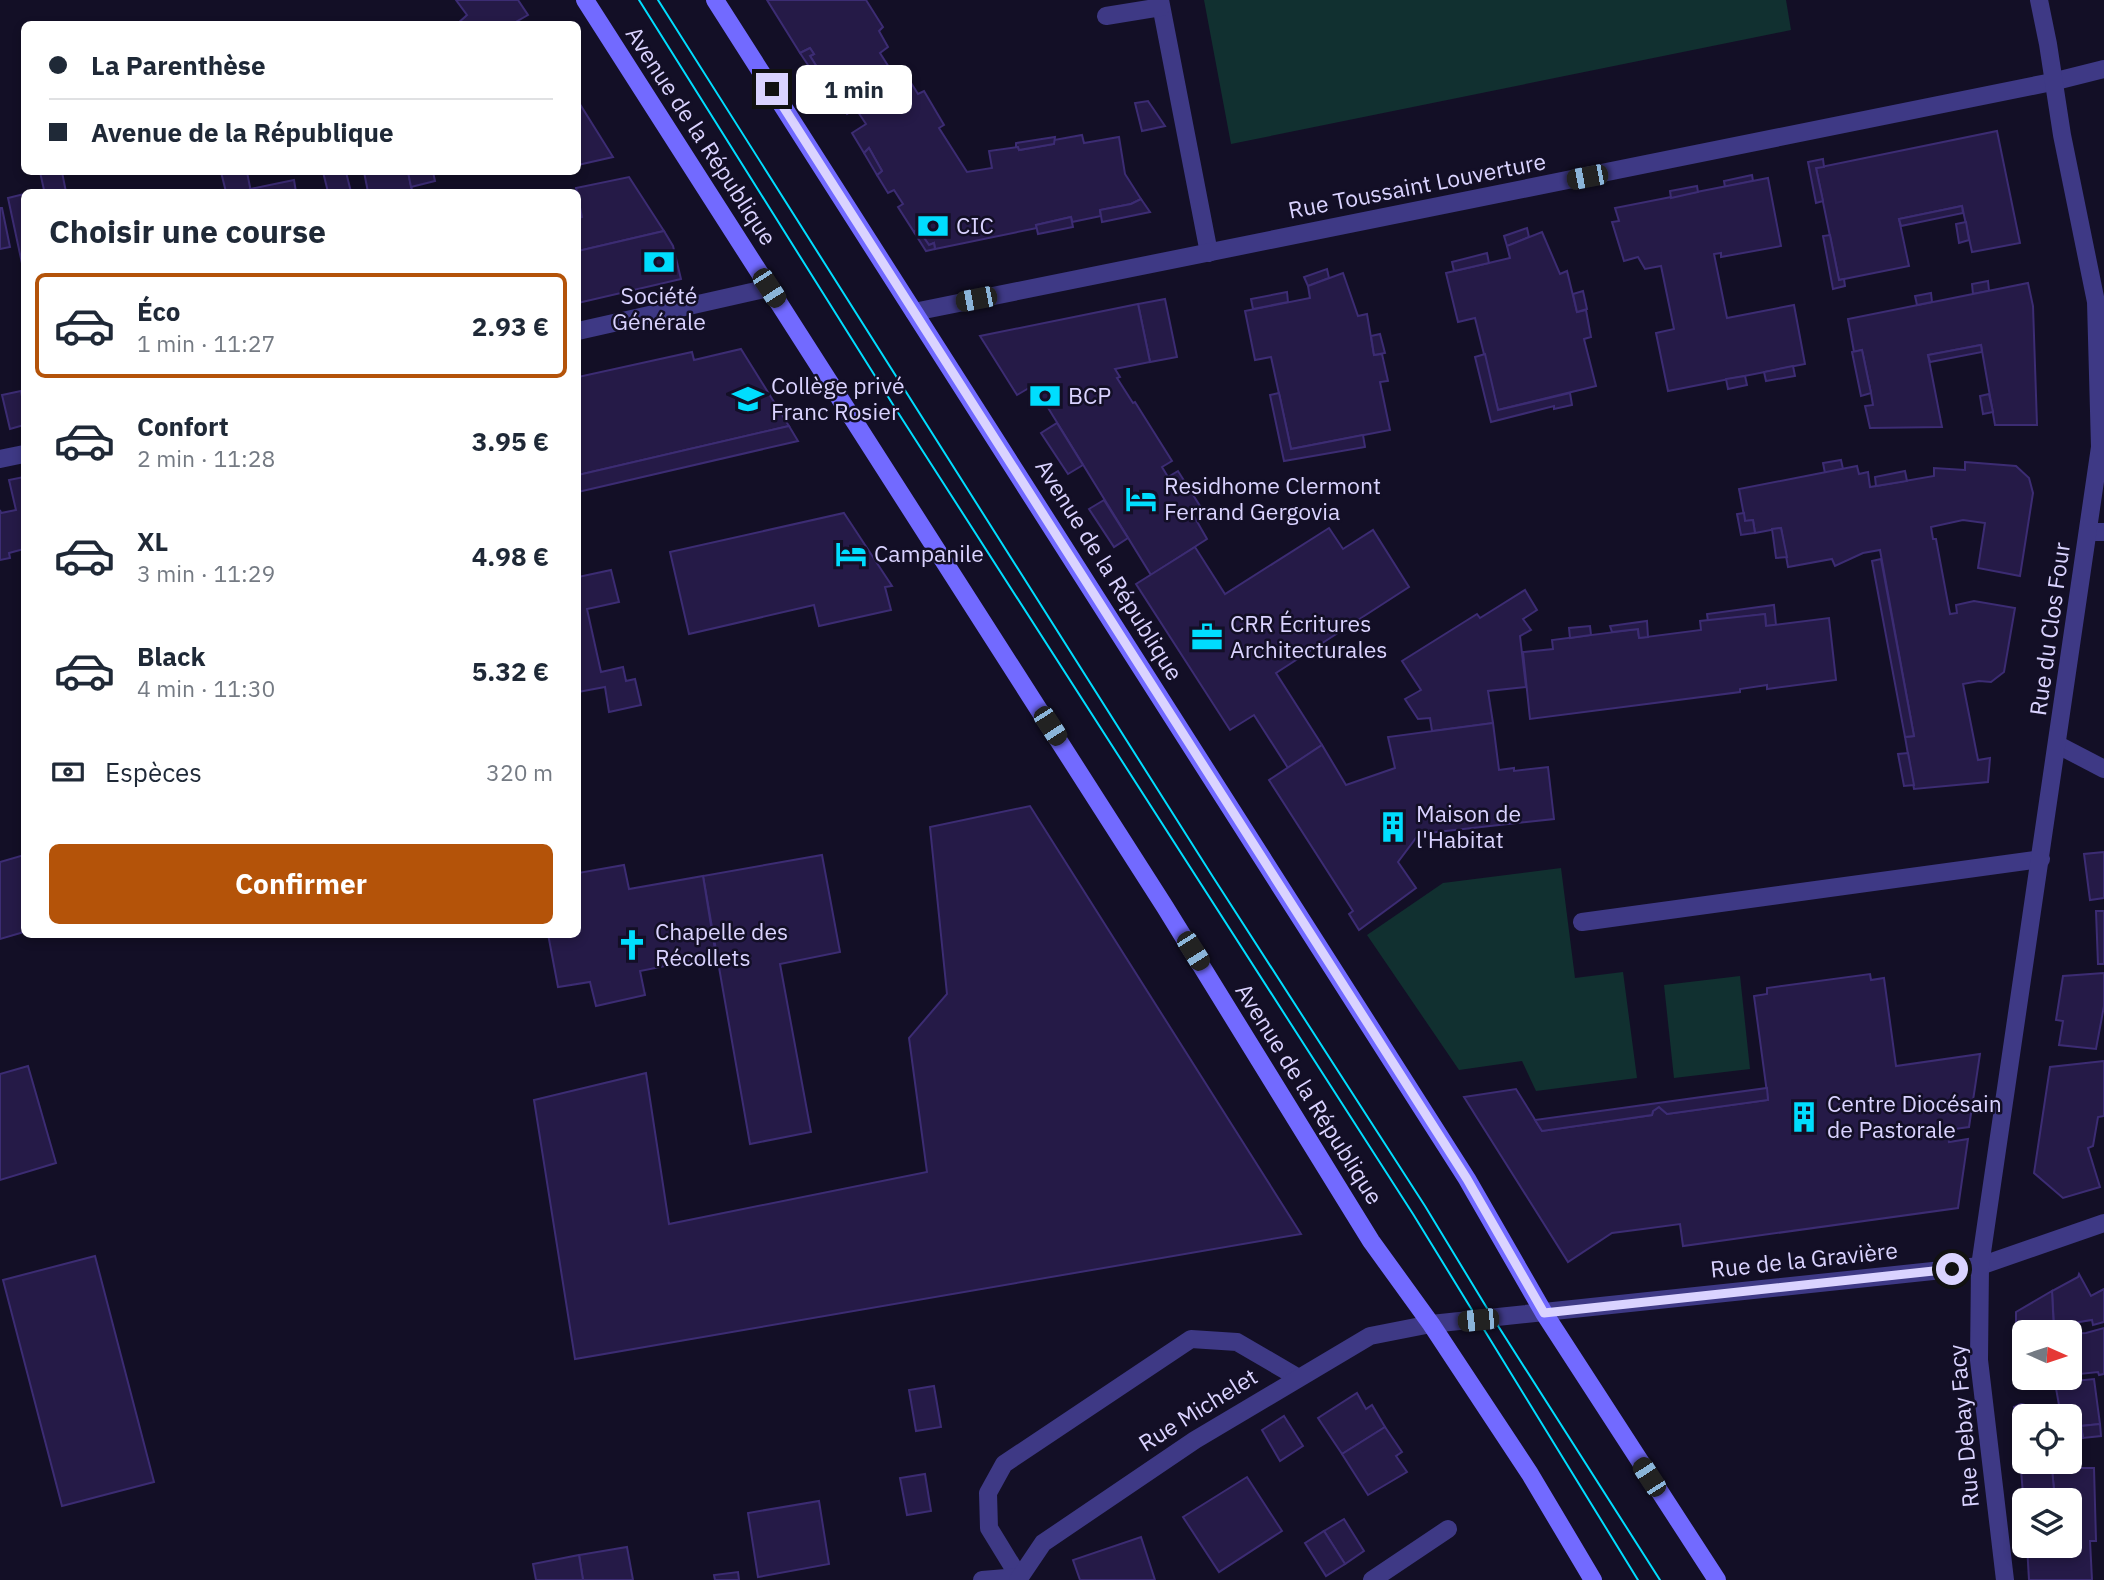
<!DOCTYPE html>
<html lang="fr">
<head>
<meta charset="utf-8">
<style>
  :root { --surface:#fff; --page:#f6f6f7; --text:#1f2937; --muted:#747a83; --line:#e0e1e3; --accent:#b45309 }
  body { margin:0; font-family:"IBM Plex Sans",sans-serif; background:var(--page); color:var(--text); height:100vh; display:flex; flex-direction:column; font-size:26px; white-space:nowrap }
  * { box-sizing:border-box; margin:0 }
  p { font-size:23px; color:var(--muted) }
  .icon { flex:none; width:38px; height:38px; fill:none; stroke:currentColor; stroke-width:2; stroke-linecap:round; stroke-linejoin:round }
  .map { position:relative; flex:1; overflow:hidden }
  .drawer { position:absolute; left:21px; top:189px; width:560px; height:749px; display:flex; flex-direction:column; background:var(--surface); border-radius:10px; box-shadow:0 4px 10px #0003 }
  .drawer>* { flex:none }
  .guide { position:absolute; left:21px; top:21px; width:560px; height:154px; border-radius:10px; box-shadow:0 4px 10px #0003; display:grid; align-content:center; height:154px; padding:0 28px; background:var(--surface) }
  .needle { width:46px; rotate:93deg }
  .controls { position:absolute; left:2012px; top:1320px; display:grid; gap:14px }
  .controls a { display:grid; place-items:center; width:70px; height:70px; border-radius:10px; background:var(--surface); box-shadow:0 4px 10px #0003; font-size:35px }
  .end { position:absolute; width:32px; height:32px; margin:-16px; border:9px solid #dad3ff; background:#111; box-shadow:0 0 0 4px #111 }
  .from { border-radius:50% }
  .bubble { position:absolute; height:49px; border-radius:10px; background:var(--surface); box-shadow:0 4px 10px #0003; font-size:23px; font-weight:700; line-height:49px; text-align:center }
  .car { position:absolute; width:21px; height:42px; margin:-21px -10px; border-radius:9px; box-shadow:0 0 5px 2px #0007; background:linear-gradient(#222 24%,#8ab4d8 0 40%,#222 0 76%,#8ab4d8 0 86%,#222 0) }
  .guide b { display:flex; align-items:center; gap:24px; height:66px; font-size:26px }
  .guide b+b { border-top:2px solid var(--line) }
  .guide i { width:18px; height:18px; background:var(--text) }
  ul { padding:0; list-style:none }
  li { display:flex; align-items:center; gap:21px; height:105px; margin:0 14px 10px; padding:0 14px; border:4px solid transparent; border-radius:10px }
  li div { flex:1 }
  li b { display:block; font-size:26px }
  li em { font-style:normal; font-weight:700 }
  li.selected { border-color:var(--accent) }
  li>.icon { width:63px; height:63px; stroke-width:1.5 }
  h2 { padding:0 28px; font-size:32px; line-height:84px }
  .pay { display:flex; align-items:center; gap:18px; height:77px; padding:0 28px; font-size:26px }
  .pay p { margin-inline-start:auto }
  .primary-button { display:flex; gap:14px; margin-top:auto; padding:14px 28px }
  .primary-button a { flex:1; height:80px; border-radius:10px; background:var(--accent); color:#fff; font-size:28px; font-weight:700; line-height:80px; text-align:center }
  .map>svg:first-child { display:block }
</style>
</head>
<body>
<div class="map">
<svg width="2104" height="1580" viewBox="0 0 2104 1580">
  <rect width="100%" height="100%" fill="#130f26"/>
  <g fill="#113030">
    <path d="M1204,0H1786L1791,30L1231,144Z"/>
    <path d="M1561,868L1575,978L1623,972L1637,1078L1536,1091L1522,1061L1459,1070L1367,935L1443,883Z"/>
    <path d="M1740,976L1750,1069L1674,1078L1664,985Z"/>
  </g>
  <g fill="#251a47" stroke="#3c2c73" stroke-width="2">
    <path d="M456,0H518L528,15L512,24H457L467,15Z"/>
    <path d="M767,0H866L883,27L879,31L888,47L880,53L899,83L908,78L918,94L924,91L944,125L939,128L967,172L992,168L989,151L1018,147L1019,150L1054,144V140L1082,135L1084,143L1119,137L1125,174L1141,199L1131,204L1100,210L1101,216L1072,222L1071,217L1036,225L1037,228L935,249L934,243L929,245L918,229L914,232L898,207L903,204L894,190L888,193L877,175L882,171L869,148L864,153L852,133L866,124L856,109L847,114L837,100L833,103L822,86L827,83L810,56L814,54L810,48L800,53Z"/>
    <path d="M810,48L814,54L810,56L827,83L822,86L800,53Z"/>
    <path d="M578,101L613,157L578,165Z"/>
    <path d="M1148,101L1165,126L1142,131L1135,103Z"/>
    <path d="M1997,131L2020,243L1972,252L1962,206L1899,219L1909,266L1839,280L1816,168Z"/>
    <path d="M1055,137L1054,144L1019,150L1018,147H1016V143Z"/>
    <path d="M869,148L882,171L877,175L864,153Z"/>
    <path d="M1823,159L1824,167L1816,168L1823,201L1816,203L1808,162Z"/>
    <path d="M40,172H62L66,192H33L44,190Z"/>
    <path d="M221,172H247L251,192H226Z"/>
    <path d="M323,172H346L351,192H328Z"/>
    <path d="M364,172H408L412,190L400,192H368Z"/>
    <path d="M408,172H433L435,181L411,187Z"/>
    <path d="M1752,175L1753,181L1725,187L1724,181Z"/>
    <path d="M629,177L664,231L578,251V218L582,217L576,188Z"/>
    <path d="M1768,178L1781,246L1721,257V253L1714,254L1727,318L1794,305L1805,364L1668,391L1656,333L1674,329L1661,266L1645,269L1638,257L1624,261L1612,222L1619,221L1615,208Z"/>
    <path d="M294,180L296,192H251L250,189Z"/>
    <path d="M1697,186L1698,192L1671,198L1670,191Z"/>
    <path d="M24,194V268H23L8,198Z"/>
    <path d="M1141,199L1150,212L1102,222L1100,210L1131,204Z"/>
    <path d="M1962,206L1963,213L1901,226L1899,219Z"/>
    <path d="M0,208H2L10,247L0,249Z"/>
    <path d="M1071,217L1073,227L1038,234L1036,225Z"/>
    <path d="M1966,222L1969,240L1959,243L1956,224Z"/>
    <path d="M1527,228L1529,237L1507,246L1504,236Z"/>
    <path d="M918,229L929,245L934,243L935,249L926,251L914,232Z"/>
    <path d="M664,231L673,246L681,279L578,303V251Z"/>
    <path d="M1542,232L1560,274L1567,271L1577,312L1586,310L1591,337L1584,339L1596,386L1498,410L1475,318L1458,322L1446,273L1510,258L1507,246Z"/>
    <path d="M1830,235L1839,280L1844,279L1845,286L1833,289L1823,236Z"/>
    <path d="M1487,253L1489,263L1454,271L1452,262Z"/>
    <path d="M1327,269L1329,278L1308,286L1304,277Z"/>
    <path d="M1343,273L1358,316L1367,314L1374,355L1382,354L1388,381L1380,382L1390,430L1291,449L1271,357L1255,360L1245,311L1310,298L1308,286Z"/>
    <path d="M1988,281L1989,291L1973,294L1972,284Z"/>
    <path d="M2028,283L2033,306L2037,425H1995L1981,345L1928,355L1942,427L1870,428L1865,406L1873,405L1871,393L1862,350L1854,352L1848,319Z"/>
    <path d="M1583,291L1587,309L1577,312L1573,294Z"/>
    <path d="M1287,292L1288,302L1253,309L1251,299Z"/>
    <path d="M1931,293L1932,302L1917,305L1915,296Z"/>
    <path d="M1165,299L1177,357L1150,362L1138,304Z"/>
    <path d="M1138,304L1150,362L1115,369L1120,377L1117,378L1133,403L1135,402L1172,461L1162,467L1168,477L1178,471L1200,506L1191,511L1207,539L1151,575L1034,385L1017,395L980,336Z"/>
    <path d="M1380,334L1385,353L1374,355L1371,336Z"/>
    <path d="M1981,345L1982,352L1930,362L1928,355Z"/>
    <path d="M741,349L789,426L578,475V377L692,352L694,360Z"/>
    <path d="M1862,350L1871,393L1861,396L1852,352Z"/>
    <path d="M1485,354L1498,410L1570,393L1572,405L1554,409V406L1491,422L1475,357Z"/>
    <path d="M1793,366L1795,376L1766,381L1764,372Z"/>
    <path d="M1745,376L1747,385L1728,389L1726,379Z"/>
    <path d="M21,391L24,408V425L10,429L2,395Z"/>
    <path d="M1279,393L1291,449L1363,435L1365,447L1284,461L1270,395Z"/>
    <path d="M1989,394L1993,412L1983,414L1980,396Z"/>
    <path d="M1057,423L1083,465L1068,474L1041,433Z"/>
    <path d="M789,426L798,441L578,492V475Z"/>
    <path d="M1841,460L1843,469L1825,473L1823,463Z"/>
    <path d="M1965,462L2016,466L2029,478L2033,493L2020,576L1978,568L1985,523L1963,520L1931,527L1933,539H1936L1950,614L1957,613L1956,605L1974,601L2015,608L2004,672L1991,682L1979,681L1963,684L1978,760L1990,758L1988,782L1914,789L1905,737L1914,736L1880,550L1863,553L1835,566L1832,559L1788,567L1781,528L1755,533L1753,520L1745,521L1739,489L1857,466L1859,474L1868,472L1870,487L1934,476V468L1965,470Z"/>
    <path d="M1905,471L1907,481L1876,486L1875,477Z"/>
    <path d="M24,477V549L9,553L10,558L0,560V510L1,513L16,510L9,480Z"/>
    <path d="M1104,500L1128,538L1114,547L1089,509Z"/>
    <path d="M844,513L892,586L885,587L891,610L819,626L814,605L689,634L670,552Z"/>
    <path d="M1744,513L1745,521L1753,520L1755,533L1741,535L1737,514Z"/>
    <path d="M1329,528L1343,549L1373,530L1409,587L1276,673L1322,745L1288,768L1254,715L1230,730L1136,584L1195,547L1225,594Z"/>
    <path d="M1781,528L1787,557L1776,558L1772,529Z"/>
    <path d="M1881,559L1914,736L1905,737L1872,561Z"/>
    <path d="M611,570L619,602L587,609L601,672L623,667L626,681L635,679L641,705L609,712L605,687L578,692V577Z"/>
    <path d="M1525,590L1537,610L1523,619L1531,630L1520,636L1526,687L1488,691L1493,723L1432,731L1430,718L1418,719L1405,699L1421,690L1402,661L1477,614L1480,618Z"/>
    <path d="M1774,605L1776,625L1766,626L1765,614L1708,621L1707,614Z"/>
    <path d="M1765,614L1766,626L1829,618L1836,680L1767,689V685L1740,689V692L1530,719L1523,652L1553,649L1552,640L1638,629L1639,638L1701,630L1700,621Z"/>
    <path d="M1647,621L1648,637L1639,638L1638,629L1612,632L1610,626Z"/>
    <path d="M1590,626L1591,635L1570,638L1569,628Z"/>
    <path d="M1493,723L1499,770L1514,768V771L1548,767L1554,819L1419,834L1398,862L1416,888L1359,930L1349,914L1353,911L1269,780L1322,745L1346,785L1395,768L1388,737Z"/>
    <path d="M1908,753L1914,785L1904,786L1898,754Z"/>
    <path d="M1030,806L1301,1234L575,1359L534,1100L646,1073L669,1224L927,1172L909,1038L947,994L930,827Z"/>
    <path d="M2104,852V898L2090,900L2084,854Z"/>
    <path d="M24,855V932L0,939V862Z"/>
    <path d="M822,855L840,952L780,964L811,1132L750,1144L703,876Z"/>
    <path d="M624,865L629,889L703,876L716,956L640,971L645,995L596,1006L590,982L558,987L548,934H578V873Z"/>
    <path d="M2096,911H2104V964H2098Z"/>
    <path d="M2104,973V1006L2096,1049L2059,1045L2063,1021L2056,1020L2063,976Z"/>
    <path d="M1870,974L1871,980L1884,978L1896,1066L1980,1054L1969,1127L1947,1130L1949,1142L1968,1139L1958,1208L1683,1246L1680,1224L1643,1229L1612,1233L1568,1262L1464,1097L1516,1089L1542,1131L1652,1115L1653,1111L1659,1107L1667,1114L1768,1100L1754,996L1767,994V988Z"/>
    <path d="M2104,1061V1116L2098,1117L2093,1146L2088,1148L2100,1187L2063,1198L2034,1173L2050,1067Z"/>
    <path d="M28,1066L56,1163L0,1180V1074Z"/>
    <path d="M1767,1088L1768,1100L1667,1114L1659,1107L1653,1111L1652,1115L1542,1131L1535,1120Z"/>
    <path d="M95,1256L154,1482L62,1506L3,1280Z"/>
    <path d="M2079,1274L2091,1296L2104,1289V1322L2093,1325L2092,1320L2054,1326L2052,1291L2078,1277Z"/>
    <path d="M2052,1291L2054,1332H2025V1334L2016,1335V1312Z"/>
    <path d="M2104,1328V1374L2099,1375L2098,1372L2070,1375V1334L2086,1333Z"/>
    <path d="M2025,1334V1353H2017L2016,1335Z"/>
    <path d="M2094,1379L2100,1424L2070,1427V1416H2061L2055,1383Z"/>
    <path d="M934,1386L941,1427L916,1431L909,1390Z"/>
    <path d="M1357,1393L1366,1409L1372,1405L1385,1427L1342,1454L1318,1418Z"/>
    <path d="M2021,1404L2033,1407L2040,1415L2060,1411L2061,1416H2025V1443H2021L2014,1407Z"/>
    <path d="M1284,1416L1303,1446L1280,1461L1262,1430Z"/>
    <path d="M2100,1424L2101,1436L2083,1438L2081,1426Z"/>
    <path d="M2081,1426L2083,1438L2070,1439V1427Z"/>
    <path d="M1385,1427L1402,1452L1396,1456L1407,1472L1368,1495L1342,1454Z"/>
    <path d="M2022,1443H2025V1461H2068L2069,1468H2094L2096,1541H2090L2092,1580H2029L2027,1545H2070V1500H2055L2052,1469L2024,1470Z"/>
    <path d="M2052,1469L2055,1500H2025L2024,1506L2021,1470Z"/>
    <path d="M925,1474L931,1511L907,1515L900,1478Z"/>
    <path d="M1247,1477L1282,1531L1219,1572L1183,1517Z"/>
    <path d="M819,1501L829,1564L758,1577L748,1513Z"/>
    <path d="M1344,1519L1364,1551L1345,1564L1324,1531Z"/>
    <path d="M1324,1531L1345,1564L1326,1576L1305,1543Z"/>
    <path d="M1141,1537L1155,1580H1080L1073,1560Z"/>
    <path d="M627,1547L633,1580H583L579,1555Z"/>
    <path d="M579,1555L583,1580H536L533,1564Z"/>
    <path d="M738,1572L739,1580H715L714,1575Z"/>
  </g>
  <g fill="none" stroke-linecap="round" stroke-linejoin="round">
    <g stroke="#3e3985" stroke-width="18">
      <path d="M1160,0L1209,253"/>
      <path d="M1106,16L1161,7"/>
      <path d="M2052,82L2104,69"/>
      <path d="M2089,532H2104"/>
      <path d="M2058,745L2104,769"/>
      <path d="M1582,922L2041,859"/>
      <path d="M1019,1577L989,1528L988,1493L1004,1464L1191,1339L1237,1342L1297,1377"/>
    </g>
    <g stroke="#3e3985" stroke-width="18">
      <path d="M914,312L2052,82"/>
      <path d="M578,331L769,288"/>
      <path d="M0,459L24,454"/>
      <path d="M982,1580L1019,1577"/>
      <path d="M1018,1580L1043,1543L1195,1440L1370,1336L1431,1324L1980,1266L2104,1223"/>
      <path d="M1372,1580L1448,1529"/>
      <path d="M2005,1580L1979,1360L1980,1266L2100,447L2096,302L2062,135L2048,44L2039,0"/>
    </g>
    <g stroke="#726aff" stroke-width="18">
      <path d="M585,0L1165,907L1371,1241L1431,1324L1530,1474L1593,1580"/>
      <path d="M715,0L1467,1179L1544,1313L1717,1580"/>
    </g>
    <g stroke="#00ddfe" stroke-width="2">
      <path d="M639,0L897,411L1413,1214L1638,1580"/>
      <path d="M658,0L1213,877L1425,1206L1493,1318L1660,1580"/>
    </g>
  </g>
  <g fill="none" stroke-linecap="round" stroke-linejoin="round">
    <path stroke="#dad3ff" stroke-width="9" d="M772,89L1467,1179L1544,1313L1952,1269"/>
  </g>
  <defs>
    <symbol id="bank-bare" viewBox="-9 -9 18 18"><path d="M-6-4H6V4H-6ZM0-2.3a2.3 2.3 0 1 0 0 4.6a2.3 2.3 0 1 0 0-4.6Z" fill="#00ddfe" stroke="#130f26" stroke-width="2.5" paint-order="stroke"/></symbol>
    <symbol id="school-bare" viewBox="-9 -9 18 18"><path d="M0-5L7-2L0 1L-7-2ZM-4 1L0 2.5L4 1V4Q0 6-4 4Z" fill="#00ddfe" stroke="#130f26" stroke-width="2.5" paint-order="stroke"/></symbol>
    <symbol id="hotel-bare" viewBox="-9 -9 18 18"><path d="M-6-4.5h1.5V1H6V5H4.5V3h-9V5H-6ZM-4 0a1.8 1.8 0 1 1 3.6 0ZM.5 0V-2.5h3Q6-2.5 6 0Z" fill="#00ddfe" stroke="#130f26" stroke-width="2.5" paint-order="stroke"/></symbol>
    <symbol id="office-bare" viewBox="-9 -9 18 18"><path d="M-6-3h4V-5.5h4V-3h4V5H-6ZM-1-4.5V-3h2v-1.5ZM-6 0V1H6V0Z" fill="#00ddfe" stroke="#130f26" stroke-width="2.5" paint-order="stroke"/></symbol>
    <symbol id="building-bare" viewBox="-9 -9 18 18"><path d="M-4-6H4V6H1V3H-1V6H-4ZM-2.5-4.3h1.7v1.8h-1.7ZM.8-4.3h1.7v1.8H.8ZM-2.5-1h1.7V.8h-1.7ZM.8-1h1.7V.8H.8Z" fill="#00ddfe" stroke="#130f26" stroke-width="2.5" paint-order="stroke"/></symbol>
    <symbol id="church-bare" viewBox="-9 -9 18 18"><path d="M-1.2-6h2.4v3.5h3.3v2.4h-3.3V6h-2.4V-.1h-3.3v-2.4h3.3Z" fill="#00ddfe" stroke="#130f26" stroke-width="2.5" paint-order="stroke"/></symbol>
  </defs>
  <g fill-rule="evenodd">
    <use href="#bank-bare" x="911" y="204" width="44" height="44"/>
    <use href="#bank-bare" x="637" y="240" width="44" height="44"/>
    <use href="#bank-bare" x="1023" y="374" width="44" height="44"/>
    <use href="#school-bare" x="726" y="377" width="44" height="44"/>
    <use href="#hotel-bare" x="1119" y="477" width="44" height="44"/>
    <use href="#hotel-bare" x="829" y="532" width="44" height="44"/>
    <use href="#office-bare" x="1185" y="615" width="44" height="44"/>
    <use href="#building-bare" x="1371" y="805" width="44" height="44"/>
    <use href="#church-bare" x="610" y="923" width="44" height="44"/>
    <use href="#building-bare" x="1782" y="1095" width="44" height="44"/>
  </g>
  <g text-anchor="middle" stroke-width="5" stroke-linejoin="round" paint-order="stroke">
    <g font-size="23" fill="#dad3ff" stroke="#130f26">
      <text transform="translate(701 136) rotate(57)" y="8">Avenue de la République</text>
      <text transform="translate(1417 186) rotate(-11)" y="8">Rue Toussaint Louverture</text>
      <text transform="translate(1109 570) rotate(58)" y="8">Avenue de la République</text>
      <text transform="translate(2050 629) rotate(-82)" y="8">Rue du Clos Four</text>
      <text transform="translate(1309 1094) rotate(58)" y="8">Avenue de la République</text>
      <text transform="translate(1804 1260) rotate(-6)" y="8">Rue de la Gravière</text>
      <text transform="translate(1198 1410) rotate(-32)" y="8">Rue Michelet</text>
      <text transform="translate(1964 1426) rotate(-95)" y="8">Rue Debay Facy</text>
    </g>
    <g font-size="23" fill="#dad3ff" stroke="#130f26" text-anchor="start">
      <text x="956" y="234">CIC</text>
      <text x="659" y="304" text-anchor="middle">Société<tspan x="659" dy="26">Générale</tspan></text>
      <text x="771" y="394">Collège privé<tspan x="771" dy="26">Franc Rosier</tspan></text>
      <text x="1068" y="404">BCP</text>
      <text x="1164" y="494">Residhome Clermont<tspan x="1164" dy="26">Ferrand Gergovia</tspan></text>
      <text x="874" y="562">Campanile</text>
      <text x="1230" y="632">CRR Écritures<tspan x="1230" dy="26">Architecturales</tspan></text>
      <text x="1416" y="822">Maison de<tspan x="1416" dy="26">l'Habitat</tspan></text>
      <text x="655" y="940">Chapelle des<tspan x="655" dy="26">Récollets</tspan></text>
      <text x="1827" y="1112">Centre Diocésain<tspan x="1827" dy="26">de Pastorale</tspan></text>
    </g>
  </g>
</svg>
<div class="controls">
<a><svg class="needle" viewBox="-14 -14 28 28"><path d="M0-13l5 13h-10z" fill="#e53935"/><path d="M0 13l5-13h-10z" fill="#747a83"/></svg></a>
<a><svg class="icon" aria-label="locate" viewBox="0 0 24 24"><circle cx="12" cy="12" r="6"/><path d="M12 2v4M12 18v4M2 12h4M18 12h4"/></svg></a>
<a><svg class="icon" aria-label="layers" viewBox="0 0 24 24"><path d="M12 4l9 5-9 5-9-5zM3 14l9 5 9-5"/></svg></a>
</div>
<i class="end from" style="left:1952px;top:1269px"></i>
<i class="end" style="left:772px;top:89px"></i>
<div class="bubble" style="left:796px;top:65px;width:116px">1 min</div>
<i class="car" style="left:1587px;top:177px;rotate:259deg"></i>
<i class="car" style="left:769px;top:288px;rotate:147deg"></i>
<i class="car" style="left:976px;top:299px;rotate:259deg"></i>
<i class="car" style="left:1050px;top:726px;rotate:147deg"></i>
<i class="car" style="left:1193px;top:951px;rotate:148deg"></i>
<i class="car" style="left:1478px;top:1320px;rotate:264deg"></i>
<i class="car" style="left:1649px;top:1477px;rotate:327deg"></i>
<div class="guide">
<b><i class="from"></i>La Parenthèse</b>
<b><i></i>Avenue de la République</b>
</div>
<section class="drawer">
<h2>Choisir une course</h2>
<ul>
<li class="selected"><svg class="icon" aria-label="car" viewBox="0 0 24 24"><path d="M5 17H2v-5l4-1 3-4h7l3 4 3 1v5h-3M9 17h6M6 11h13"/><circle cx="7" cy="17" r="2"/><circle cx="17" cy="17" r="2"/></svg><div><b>Éco</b><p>1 min · 11:27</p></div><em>2.93 €</em></li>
<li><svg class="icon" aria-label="car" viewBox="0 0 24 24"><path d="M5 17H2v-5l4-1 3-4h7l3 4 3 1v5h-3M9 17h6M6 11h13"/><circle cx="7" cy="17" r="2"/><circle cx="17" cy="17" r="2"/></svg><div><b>Confort</b><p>2 min · 11:28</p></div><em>3.95 €</em></li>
<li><svg class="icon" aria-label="car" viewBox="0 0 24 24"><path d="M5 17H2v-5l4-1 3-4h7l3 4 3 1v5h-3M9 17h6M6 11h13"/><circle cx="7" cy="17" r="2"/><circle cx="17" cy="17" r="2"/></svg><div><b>XL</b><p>3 min · 11:29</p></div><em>4.98 €</em></li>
<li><svg class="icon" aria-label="car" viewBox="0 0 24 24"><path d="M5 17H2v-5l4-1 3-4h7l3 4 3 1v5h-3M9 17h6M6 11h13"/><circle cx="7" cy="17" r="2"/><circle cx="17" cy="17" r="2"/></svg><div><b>Black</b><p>4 min · 11:30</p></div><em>5.32 €</em></li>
</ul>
<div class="pay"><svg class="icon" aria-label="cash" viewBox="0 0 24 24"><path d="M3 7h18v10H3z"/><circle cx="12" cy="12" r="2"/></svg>Espèces<p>320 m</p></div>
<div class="primary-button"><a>Confirmer</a></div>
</section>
</div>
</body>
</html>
